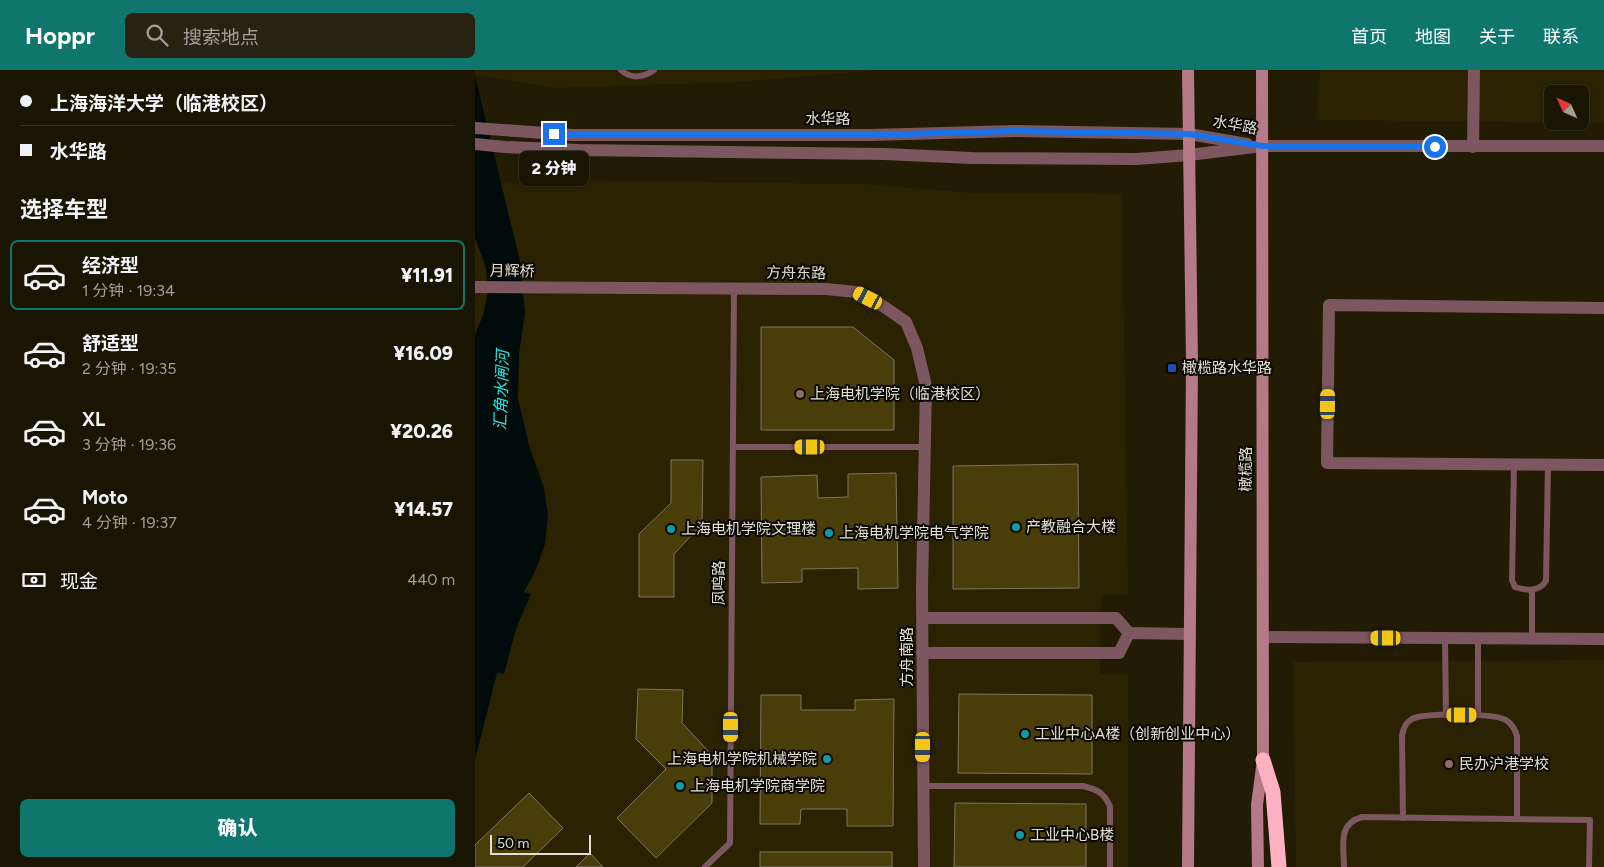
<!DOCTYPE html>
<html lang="zh">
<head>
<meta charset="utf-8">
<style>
  :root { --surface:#1a1503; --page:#272212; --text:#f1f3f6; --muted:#9f9f9a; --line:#383425; --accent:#0f766e }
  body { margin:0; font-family:Figtree,"Noto Sans SC",sans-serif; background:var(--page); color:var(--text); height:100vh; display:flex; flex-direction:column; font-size:19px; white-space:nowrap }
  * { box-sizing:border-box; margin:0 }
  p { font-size:16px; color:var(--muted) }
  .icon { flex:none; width:28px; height:28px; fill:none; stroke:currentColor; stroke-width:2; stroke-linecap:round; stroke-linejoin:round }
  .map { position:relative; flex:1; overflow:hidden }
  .drawer { display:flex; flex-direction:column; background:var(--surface); width:475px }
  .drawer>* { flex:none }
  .top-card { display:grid; align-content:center; height:110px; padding:0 20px; background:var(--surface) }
  .needle { width:32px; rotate:315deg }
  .controls { position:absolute; left:1069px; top:15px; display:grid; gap:10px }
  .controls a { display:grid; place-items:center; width:45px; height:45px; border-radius:8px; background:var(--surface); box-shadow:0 1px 4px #0004,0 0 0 1px var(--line); font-size:25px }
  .scale { position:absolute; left:15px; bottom:12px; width:101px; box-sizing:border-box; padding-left:5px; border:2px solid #e3dfd1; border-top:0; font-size:14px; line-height:18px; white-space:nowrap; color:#e3dfd1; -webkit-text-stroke:4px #090701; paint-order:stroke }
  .end { position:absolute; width:22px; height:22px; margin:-11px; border:6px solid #1a73e8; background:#fff; box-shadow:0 0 0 2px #fff }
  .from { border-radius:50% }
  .bubble { position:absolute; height:35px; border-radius:8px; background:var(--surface); box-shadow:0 1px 4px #0004,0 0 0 1px var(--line); font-size:16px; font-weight:800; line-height:35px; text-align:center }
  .car { position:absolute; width:15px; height:30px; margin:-15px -8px; border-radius:6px; box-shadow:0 0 4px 1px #0007; background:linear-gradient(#f5c518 24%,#345 0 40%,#f5c518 0 76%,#345 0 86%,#f5c518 0) }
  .top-card b { display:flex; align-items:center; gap:18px; height:48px; font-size:19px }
  .top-card b+b { border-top:1px solid var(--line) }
  .top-card i { width:12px; height:12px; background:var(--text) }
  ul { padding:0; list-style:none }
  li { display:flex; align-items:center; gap:15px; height:70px; margin:0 10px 8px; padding:0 10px; border:2px solid transparent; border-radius:8px }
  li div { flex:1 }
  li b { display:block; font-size:19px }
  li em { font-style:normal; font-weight:800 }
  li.selected { border-color:var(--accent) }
  li>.icon { width:45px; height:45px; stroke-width:1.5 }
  h2 { padding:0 20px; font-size:22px; line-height:60px }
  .pay { display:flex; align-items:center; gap:12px; height:55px; padding:0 20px; font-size:19px }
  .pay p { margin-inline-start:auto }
  .action { display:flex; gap:10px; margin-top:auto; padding:10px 20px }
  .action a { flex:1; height:58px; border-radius:8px; background:var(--accent); color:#fff; font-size:20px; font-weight:800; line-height:58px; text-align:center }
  header { display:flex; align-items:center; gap:30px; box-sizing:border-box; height:70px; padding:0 25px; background:var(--accent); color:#fff }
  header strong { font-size:24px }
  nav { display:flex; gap:28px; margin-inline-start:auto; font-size:18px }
  .search { width:350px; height:45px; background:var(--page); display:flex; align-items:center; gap:12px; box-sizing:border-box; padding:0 18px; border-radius:8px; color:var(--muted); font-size:19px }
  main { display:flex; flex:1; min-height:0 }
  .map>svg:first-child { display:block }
</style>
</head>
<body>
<header>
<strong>Hoppr</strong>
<div class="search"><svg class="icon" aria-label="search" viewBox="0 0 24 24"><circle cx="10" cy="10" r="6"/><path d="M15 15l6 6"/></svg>搜索地点</div>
<nav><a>首页</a><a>地图</a><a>关于</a><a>联系</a></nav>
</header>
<main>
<section class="drawer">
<div class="top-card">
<b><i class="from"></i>上海海洋大学（临港校区）</b>
<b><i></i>水华路</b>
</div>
<h2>选择车型</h2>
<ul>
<li class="selected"><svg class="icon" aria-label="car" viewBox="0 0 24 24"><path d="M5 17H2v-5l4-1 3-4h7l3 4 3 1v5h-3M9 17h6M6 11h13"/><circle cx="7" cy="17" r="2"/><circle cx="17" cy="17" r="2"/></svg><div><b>经济型</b><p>1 分钟 · 19:34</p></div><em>¥11.91</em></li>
<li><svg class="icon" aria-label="car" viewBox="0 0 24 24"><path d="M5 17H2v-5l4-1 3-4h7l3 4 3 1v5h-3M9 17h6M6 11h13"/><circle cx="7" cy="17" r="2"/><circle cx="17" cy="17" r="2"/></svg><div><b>舒适型</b><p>2 分钟 · 19:35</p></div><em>¥16.09</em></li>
<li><svg class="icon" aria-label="car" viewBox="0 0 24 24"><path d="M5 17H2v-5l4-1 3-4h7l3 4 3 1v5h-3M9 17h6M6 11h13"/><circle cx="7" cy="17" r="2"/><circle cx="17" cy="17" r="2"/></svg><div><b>XL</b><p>3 分钟 · 19:36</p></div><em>¥20.26</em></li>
<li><svg class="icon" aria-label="car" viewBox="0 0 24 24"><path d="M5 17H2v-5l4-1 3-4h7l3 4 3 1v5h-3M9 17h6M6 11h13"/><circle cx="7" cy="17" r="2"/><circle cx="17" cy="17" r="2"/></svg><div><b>Moto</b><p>4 分钟 · 19:37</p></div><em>¥14.57</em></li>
</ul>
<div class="pay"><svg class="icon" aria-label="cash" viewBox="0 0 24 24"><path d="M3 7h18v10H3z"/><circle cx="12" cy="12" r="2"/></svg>现金<p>440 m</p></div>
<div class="action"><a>确认</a></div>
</section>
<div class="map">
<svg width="1129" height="797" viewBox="0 0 1129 797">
  <rect width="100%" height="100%" fill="#221c04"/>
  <g fill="#2b2202" fill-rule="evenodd">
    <path d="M0,0H403L265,12L77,18L0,4Z"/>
    <path d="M845,0H1129V53L841,50ZM1078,24H1105V51H1078Z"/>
    <path d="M93,110L388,114L496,123L647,124L653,524L626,525L625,604H653V797H0V111L61,115Z"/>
    <path d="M1129,590V797H821L818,592Z"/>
  </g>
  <path fill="#000b0b" d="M0,6L45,191L50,242L44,284L43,329L54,375L69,418L73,445L70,474L62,497L49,522L56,524L41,559L29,604L22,603L0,690V265L8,245L13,222L11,198L0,168Z"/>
  <g fill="#493d0a" stroke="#7e775c">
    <path d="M286,257H378L419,290V360H286Z"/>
    <path d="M196,390H228L227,454L199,484V527H164V464L196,433Z"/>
    <path d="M603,394L604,518L478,519V396Z"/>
    <path d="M421,403L423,518L383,519V498L327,499V512L287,513L286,407L342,405L343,428L373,427V404Z"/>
    <path d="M163,619L208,620L207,653L237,685V733L181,788L142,748L191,699L161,669Z"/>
    <path d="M484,624L617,625V704L483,703Z"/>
    <path d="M286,625H326V640H380V630L419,629L418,756H372V739H326L325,754H285Z"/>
    <path d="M54,723L88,758L48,797H0V775Z"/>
    <path d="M480,733L611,734V797H479Z"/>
    <rect x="285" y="782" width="132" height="15"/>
    <path d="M115,783L128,797H101Z"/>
  </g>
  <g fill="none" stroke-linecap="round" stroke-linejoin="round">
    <g stroke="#7d5760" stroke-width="6">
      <path d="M146,0C155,9 169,8 179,0"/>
      <path d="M258,377H450"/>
      <path d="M1039,395L1037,510L1040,517C1052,521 1064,522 1071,511L1073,395"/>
      <path d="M970,569L971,645"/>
      <path d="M1003,569V645"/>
      <path d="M1057,569V520"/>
      <path d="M448,716H608C623,720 628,722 635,736V797"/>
      <path d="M928,748L927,665C929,658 930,653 937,649C950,643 1018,643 1031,650C1037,654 1040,659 1042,666V749"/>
      <path d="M230,797L255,773L259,219"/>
      <path d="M869,797C869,776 862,754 887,747L1115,750L1114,797"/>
    </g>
    <g stroke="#7d5760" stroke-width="12">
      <path d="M0,58L97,65H396L540,61L714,64L772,74"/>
      <path d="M0,74L30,77L103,80L409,84L497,88L662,89L714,85L787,76H1129"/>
      <path d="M998,77L999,0"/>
      <path d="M0,217L351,219L381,222L405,234L431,252L442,278L451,316L447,518L449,797"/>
      <path d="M1129,238L854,235L852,393L1129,395"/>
      <path d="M654,563L714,564"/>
      <path d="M788,567L1129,569"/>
      <path d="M447,583H644L654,563L641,548H448"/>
    </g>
    <g stroke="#b57987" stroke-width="12">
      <path d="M713,797L717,293L713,0"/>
      <path d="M783,797L782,735L788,690L787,0"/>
    </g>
    <path stroke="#fdb1c2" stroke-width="15" d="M788,690L798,722L804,797"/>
  </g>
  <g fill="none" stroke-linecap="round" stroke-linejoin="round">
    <path stroke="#1a73e8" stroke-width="6" d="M79,64L396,65L540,61L714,64L787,76L960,77"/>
  </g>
  <rect fill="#1a4fb4" stroke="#090701" stroke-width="2" x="692" y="293" width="10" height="10" rx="2.5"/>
  <g fill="#8d6e63" stroke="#090701" stroke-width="2">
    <circle cx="325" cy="324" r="5"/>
    <circle cx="974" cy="694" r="5"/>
  </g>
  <g fill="#0f9aa8" stroke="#090701" stroke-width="2">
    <circle cx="541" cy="457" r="5"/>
    <circle cx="196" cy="459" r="5"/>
    <circle cx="354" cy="463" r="5"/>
    <circle cx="550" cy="664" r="5"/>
    <circle cx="352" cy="689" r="5"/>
    <circle cx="205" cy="716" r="5"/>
    <circle cx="545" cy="765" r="5"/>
  </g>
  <g text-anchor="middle" stroke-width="4" stroke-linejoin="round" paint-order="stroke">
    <g font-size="15" fill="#e3dfd1" stroke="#090701">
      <text x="353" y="54">水华路</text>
      <text transform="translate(760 55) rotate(10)" y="5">水华路</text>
      <text transform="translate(37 201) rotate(1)" y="5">月辉桥</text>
      <text transform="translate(321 203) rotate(1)" y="5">方舟东路</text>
      <text transform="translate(771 399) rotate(-90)" y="5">橄榄路</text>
      <text transform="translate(244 513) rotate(-90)" y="5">凤鸣路</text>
      <text transform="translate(432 587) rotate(-90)" y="5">方舟南路</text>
    </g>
    <g font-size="15" fill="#e3dfd1" stroke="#090701" text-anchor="start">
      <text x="707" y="303">橄榄路水华路</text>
      <text x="335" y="329">上海电机学院（临港校区）</text>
      <text x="551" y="462">产教融合大楼</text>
      <text x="206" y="464">上海电机学院文理楼</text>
      <text x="364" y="468">上海电机学院电气学院</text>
      <text x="560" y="669">工业中心A楼（创新创业中心）</text>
      <text x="342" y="694" text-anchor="end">上海电机学院机械学院</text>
      <text x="984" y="699">民办沪港学校</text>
      <text x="215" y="721">上海电机学院商学院</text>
      <text x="555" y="770">工业中心B楼</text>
    </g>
    <g font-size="16" font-style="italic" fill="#14ecf2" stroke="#090701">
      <text transform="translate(26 320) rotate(-88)" y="6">汇角水闸河</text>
    </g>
  </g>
</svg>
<div class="controls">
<a><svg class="needle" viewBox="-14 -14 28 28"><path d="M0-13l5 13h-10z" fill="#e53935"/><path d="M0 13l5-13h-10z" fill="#9f9f9a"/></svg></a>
</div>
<div class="scale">50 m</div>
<i class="end from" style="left:960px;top:77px"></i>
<i class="end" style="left:79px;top:64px"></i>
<div class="bubble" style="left:44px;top:81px;width:70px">2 分钟</div>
<i class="car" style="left:393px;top:228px;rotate:297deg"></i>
<i class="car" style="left:853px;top:334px;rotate:1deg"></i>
<i class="car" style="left:335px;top:377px;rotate:270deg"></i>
<i class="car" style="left:911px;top:568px;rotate:270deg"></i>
<i class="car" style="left:987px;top:645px;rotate:90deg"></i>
<i class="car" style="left:256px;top:657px;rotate:180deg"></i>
<i class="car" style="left:448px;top:677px;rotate:180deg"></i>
</div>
</main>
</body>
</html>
